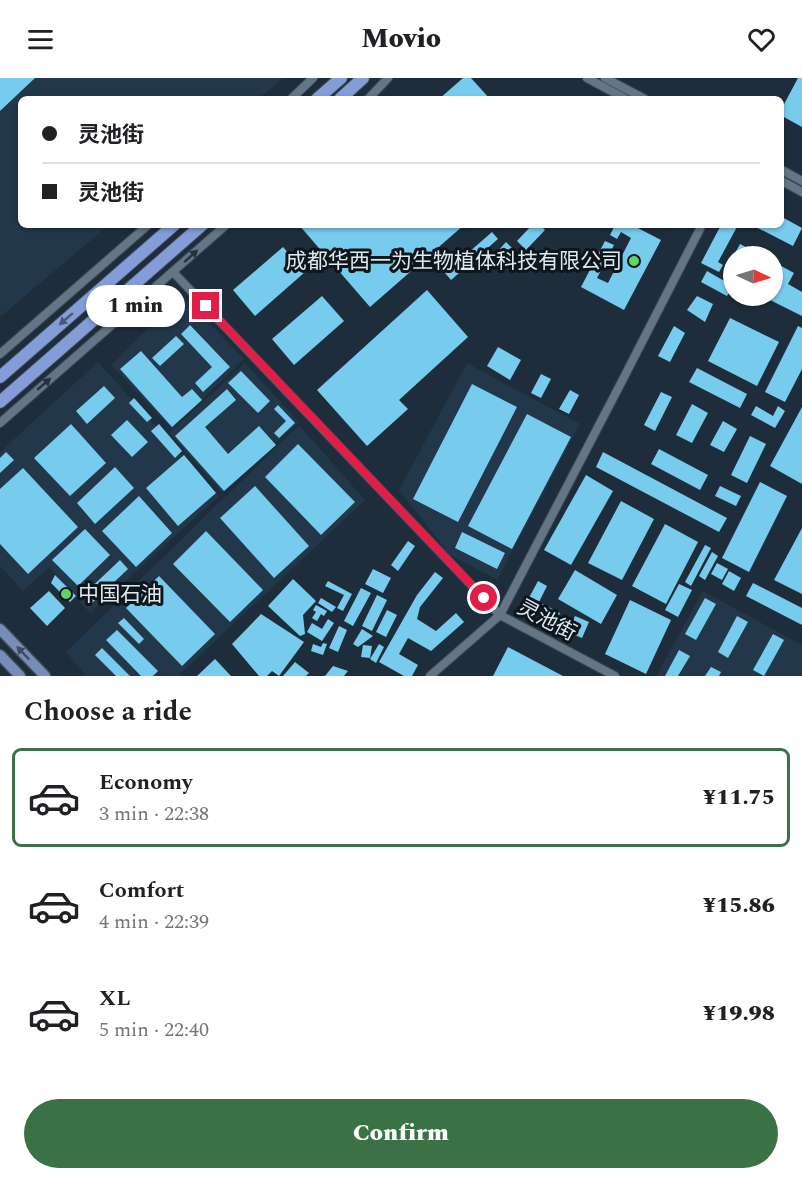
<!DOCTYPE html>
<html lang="en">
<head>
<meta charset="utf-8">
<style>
  :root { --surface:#fff; --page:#f6f6f6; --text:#202124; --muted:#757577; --line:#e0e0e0; --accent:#3b7245 }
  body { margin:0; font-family:Spectral,"Noto Sans SC",serif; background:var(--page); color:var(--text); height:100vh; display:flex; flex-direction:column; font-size:22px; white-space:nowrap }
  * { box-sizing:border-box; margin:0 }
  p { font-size:20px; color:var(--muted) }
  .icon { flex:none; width:33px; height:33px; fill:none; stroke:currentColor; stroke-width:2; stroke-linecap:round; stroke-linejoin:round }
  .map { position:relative; height:598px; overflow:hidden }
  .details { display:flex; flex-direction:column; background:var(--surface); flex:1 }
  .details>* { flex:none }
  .banner { position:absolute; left:18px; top:18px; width:766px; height:132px; border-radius:9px; box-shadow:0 2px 4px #0004; display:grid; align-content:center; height:132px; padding:0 24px; background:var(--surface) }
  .needle { width:39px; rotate:94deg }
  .tools { position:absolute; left:723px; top:168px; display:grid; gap:12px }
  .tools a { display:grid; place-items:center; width:60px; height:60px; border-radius:50%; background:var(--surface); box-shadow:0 2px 4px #0004; font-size:30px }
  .end { position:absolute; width:27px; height:27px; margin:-14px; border:8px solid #e11d48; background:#fff; box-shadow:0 0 0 3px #fff }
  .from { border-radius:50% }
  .bubble { position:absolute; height:42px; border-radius:21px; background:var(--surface); box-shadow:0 2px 4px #0004; font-size:20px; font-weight:800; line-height:42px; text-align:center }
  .banner b { display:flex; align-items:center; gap:21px; height:57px; font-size:22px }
  .banner b+b { border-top:2px solid var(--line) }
  .banner i { width:15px; height:15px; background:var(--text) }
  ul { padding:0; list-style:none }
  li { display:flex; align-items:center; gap:18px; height:99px; margin:0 12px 9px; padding:0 12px; border:3px solid transparent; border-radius:9px }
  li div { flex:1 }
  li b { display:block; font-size:22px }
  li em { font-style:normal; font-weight:800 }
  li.current { border-color:var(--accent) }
  li>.icon { width:54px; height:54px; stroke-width:1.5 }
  h2 { padding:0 24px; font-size:27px; line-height:72px }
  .cta { display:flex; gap:12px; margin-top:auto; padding:12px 24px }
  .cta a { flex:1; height:69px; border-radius:36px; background:var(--accent); color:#fff; font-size:24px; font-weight:800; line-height:69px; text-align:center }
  header { display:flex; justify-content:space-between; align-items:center; height:78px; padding:0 24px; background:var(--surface); font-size:27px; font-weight:800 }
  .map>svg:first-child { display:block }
</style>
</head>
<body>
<header><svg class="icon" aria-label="menu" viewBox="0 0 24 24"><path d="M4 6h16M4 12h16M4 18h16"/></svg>Movio<svg class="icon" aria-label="heart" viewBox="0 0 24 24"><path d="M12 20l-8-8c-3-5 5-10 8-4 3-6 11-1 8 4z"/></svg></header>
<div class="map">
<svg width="802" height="598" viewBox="0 0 802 598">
  <rect width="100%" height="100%" fill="#1e2d3b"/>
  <g fill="#223749">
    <path d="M0,0H283L258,21H21V147H109L0,239Z"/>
    <path d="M182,217L244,281L172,351L111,287Z"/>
    <path d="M98,284L219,418L90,535L49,489L23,513L0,488V374Z"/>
    <path d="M245,285L299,344L222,414L169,355Z"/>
    <path d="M467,285L580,346L497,502L449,476L399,412Z"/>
    <path d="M299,347L365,422L178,598H86L66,574Z"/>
    <path d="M703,513L802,567V598H656Z"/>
  </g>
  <g fill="#7ce">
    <path d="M0,0H35L0,33Z"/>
    <path d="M463,0H471L490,21H439Z"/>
    <path d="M798,0H802V49L782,38V30Z"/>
    <path d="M782,139L802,150L793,168L752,147H782Z"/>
    <path d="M299,147H464L370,229Z"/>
    <path d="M532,147H540L545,152L526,172L517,163Z"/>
    <path d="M615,147H632L661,162L624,232L581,209L605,163L614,167L597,200L608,205L631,160L621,154L617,161L610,157Z"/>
    <path d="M721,147H738L718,184L723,187L719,194L701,185Z"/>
    <path d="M492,154L498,161L451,202L445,195Z"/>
    <path d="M506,164L517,175L509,183L498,173Z"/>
    <path d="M740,166L764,178H734V202L723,197Z"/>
    <path d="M283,169L305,194L255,238L233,212Z"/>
    <path d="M772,183L794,195L788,206L802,214V238L762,218H772Z"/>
    <path d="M707,193L733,208L727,218L701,204Z"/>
    <path d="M427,212L468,259L399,322L408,331L367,368L317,312Z"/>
    <path d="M322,218L344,243L294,287L272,261Z"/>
    <path d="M697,218L713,226L705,244L687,232Z"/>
    <path d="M730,240L779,264L757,308L708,283Z"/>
    <path d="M190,247L230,289L203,314L195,305L212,289L181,256Z"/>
    <path d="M674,248L685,255L670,284L658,278Z"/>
    <path d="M798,248L802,250V291L785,324L765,314Z"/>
    <path d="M176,258L184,266L160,288L152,280Z"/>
    <path d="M498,269L521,282L510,302L487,288Z"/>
    <path d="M141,273L182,319L192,311L202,322L172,349L120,291Z"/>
    <path d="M697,290L747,316L740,330L689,304Z"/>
    <path d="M241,293L270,323L258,335L228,305Z"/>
    <path d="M541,296L551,301L541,320L531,315Z"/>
    <path d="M472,306L517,329L458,444L413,421Z"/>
    <path d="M104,308L115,320L87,346L76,333Z"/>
    <path d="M227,311L236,322L205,349L228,376L259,348L276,367L224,413L175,358Z"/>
    <path d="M570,312L579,317L569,336L559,331Z"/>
    <path d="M661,314L672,319L655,353L644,347Z"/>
    <path d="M134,320L152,340L147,344L129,325Z"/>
    <path d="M692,326L708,335L692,365L676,357Z"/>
    <path d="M278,327L295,345L279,360L274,355L286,343L274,331Z"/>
    <path d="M756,328L773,338L778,328L785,333L775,350L751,337Z"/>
    <path d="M802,329V406L770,388Z"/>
    <path d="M527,336L571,359L512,471L468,448Z"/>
    <path d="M127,342L148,364L132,379L111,357Z"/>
    <path d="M723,343L737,351L724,374L710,367Z"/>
    <path d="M71,346L106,385L70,418L34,380Z"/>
    <path d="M159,346L182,373L175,380L151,353Z"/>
    <path d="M750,358L766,366L747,405L731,397Z"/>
    <path d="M298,366L355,424L321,457L265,399Z"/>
    <path d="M659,371L708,397L700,412L651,386Z"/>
    <path d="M6,374L14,382L0,395V380Z"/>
    <path d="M603,374L727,440L719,454L596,389Z"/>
    <path d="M184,377L216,415L178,448L146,410Z"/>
    <path d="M115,389L134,410L95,446L77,425Z"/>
    <path d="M23,390L78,449L28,496L0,466V411Z"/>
    <path d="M586,397L613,413L571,487L544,472Z"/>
    <path d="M760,404L787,418L749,494L722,480Z"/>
    <path d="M255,408L309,468L274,500L220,440Z"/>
    <path d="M720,408L741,418L736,428L715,418Z"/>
    <path d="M139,418L172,455L136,489L102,453Z"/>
    <path d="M621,423L654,441L622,502L588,485Z"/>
    <path d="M665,446L698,464L666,526L632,508Z"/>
    <path d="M802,450V516L774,502Z"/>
    <path d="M85,451L110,477L78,508L52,482Z"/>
    <path d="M206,453L263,512L230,544L173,486Z"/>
    <path d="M462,454L505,475L497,491L455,470Z"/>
    <path d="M408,463L415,468L398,493L391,487Z"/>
    <path d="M705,467L711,470L691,508L685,504Z"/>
    <path d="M712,474L718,478L705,502L699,498Z"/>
    <path d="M120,482L128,491L90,527L82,518Z"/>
    <path d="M717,485L728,491L722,502L711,496Z"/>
    <path d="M373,491L391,500L383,515L365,506Z"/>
    <path d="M575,492L617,517L601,546L558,521Z"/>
    <path d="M729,493L741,500L734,513L722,506Z"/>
    <path d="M435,494L443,500L420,529L417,541L436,553L456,535L464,544L431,573L408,560L399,576L418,587L412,598H404L379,584L417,517Z"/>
    <path d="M55,497L76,518L70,524L51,505Z"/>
    <path d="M159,498L215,556L182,588L126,530Z"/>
    <path d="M293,501L316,523L303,537L305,556L300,558L268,528Z"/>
    <path d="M328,503L352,516L343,533L337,530L344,517L325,508Z"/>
    <path d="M538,503L547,508L539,524L560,535L555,545L524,529Z"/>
    <path d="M753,505L802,530V547L746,518Z"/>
    <path d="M679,506L692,512L678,539L665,532Z"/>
    <path d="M361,510L371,515L353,548L344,543Z"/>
    <path d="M49,513L65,530L47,548L30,530Z"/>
    <path d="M377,517L387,522L372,553L362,548Z"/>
    <path d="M321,520L336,529L332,534L318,525Z"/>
    <path d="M705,520L716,526L696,562L685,556Z"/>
    <path d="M630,522L671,542L646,596L605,576Z"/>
    <path d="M316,527L327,533L324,538L321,536L317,543L312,540L316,534L313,532Z"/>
    <path d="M387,532L397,537L386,559L376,554Z"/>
    <path d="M261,536L304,564L279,598L272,593L267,598H259L232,566Z"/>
    <path d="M575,538L589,544L582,560L568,554Z"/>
    <path d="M737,538L748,544L728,580L718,574Z"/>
    <path d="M124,540L144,561L139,566L118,545Z"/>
    <path d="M328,541L334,545L322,563L307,554L312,545L322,551Z"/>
    <path d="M339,548L347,552L338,574L329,570Z"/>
    <path d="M362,551L373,558L358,569L353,566Z"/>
    <path d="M117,552L158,593L153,598H141L106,562Z"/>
    <path d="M773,556L784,562L764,598L753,592Z"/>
    <path d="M323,565L327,566L323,577L311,573L313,566L321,569Z"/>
    <path d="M379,566L384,569L376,585L370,581Z"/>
    <path d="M363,567L372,568L370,580L361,579Z"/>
    <path d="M508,569L563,598H493Z"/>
    <path d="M102,570L130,598H116L95,577Z"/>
    <path d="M679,572L690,578L678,598H665Z"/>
    <path d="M215,581L231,598H197Z"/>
    <path d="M295,584L309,595L306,598H283Z"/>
    <path d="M333,588L348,593L344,598H325Z"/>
    <path d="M711,589L721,594L719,598H705Z"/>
  </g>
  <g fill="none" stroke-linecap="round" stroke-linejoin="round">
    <defs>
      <g id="minor">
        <path d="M587,0L626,21"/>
        <path d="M605,0L645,21"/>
        <path d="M291,21L313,0"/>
        <path d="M368,21L388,0"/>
        <path d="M782,92L802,103"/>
        <path d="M782,103L802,114"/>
        <path d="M173,194L500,537L615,598"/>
        <path d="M0,276L148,147"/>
        <path d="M0,345L226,147"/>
        <path d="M430,598L500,537L621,305L702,147"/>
      </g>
      <g id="major">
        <path d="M0,551L45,598"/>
        <path d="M0,577L20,598"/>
      </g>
      <g id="highway">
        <path d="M317,21L341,0"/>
        <path d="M340,21L363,0"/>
        <path d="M0,299L174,147"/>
        <path d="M0,324L202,147"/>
      </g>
    </defs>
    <use href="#minor" stroke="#3b4854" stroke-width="10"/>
    <use href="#major" stroke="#3b4854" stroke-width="13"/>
    <use href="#highway" stroke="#3b4854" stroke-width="14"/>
    <use href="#minor" stroke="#647586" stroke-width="8"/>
    <use href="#major" stroke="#778db8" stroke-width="10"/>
    <use href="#highway" stroke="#849dd9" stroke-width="12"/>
  </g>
  <defs><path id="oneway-solid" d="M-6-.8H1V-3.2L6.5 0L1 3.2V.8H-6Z" transform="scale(1.5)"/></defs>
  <g fill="#28323b">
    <use href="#oneway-solid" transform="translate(191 178) rotate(-42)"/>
    <use href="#oneway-solid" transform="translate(44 306) rotate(-41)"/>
  </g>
  <use fill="#49597a" href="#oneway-solid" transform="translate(66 241) rotate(139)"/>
  <use fill="#3d4b62" href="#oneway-solid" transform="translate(23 575) rotate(-134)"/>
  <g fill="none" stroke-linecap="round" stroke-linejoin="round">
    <path stroke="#e11d48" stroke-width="8" d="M206,228L484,520"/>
  </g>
  <g fill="#5dd56d" stroke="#0e151b" stroke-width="2">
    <circle cx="634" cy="183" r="6"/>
    <circle cx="66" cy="516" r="6"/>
  </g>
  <g text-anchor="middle" stroke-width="6" stroke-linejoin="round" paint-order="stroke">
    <g font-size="21" fill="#dfe9f2" stroke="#0e151b" text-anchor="end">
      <text x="622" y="190">成都华西一为生物植体科技有限公司</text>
      <text x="78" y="523" text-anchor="start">中国石油</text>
    </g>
    <g font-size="21" fill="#dfe9f2" stroke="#0e151b">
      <text transform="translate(547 542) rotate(28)" y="7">灵池街</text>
    </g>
  </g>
</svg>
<div class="tools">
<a><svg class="needle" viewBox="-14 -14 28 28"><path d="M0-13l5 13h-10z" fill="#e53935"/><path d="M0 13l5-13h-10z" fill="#757577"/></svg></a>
</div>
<i class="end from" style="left:484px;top:520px"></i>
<i class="end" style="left:206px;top:228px"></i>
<div class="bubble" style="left:86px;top:207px;width:99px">1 min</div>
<div class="banner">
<b><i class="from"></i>灵池街</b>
<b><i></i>灵池街</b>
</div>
</div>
<section class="details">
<h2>Choose a ride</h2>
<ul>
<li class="current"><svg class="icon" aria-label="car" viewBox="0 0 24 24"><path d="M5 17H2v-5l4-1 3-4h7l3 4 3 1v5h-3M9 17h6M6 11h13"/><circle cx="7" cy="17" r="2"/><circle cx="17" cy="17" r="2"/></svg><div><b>Economy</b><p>3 min · 22:38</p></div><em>¥11.75</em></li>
<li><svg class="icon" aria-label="car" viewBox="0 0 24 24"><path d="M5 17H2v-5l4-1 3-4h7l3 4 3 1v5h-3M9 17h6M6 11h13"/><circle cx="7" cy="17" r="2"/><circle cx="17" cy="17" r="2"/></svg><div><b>Comfort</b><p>4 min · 22:39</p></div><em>¥15.86</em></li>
<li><svg class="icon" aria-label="car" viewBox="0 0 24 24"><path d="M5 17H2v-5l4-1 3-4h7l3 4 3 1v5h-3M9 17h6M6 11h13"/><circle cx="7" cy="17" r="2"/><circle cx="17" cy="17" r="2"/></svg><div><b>XL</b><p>5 min · 22:40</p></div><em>¥19.98</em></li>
</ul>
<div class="cta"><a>Confirm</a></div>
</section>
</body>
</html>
